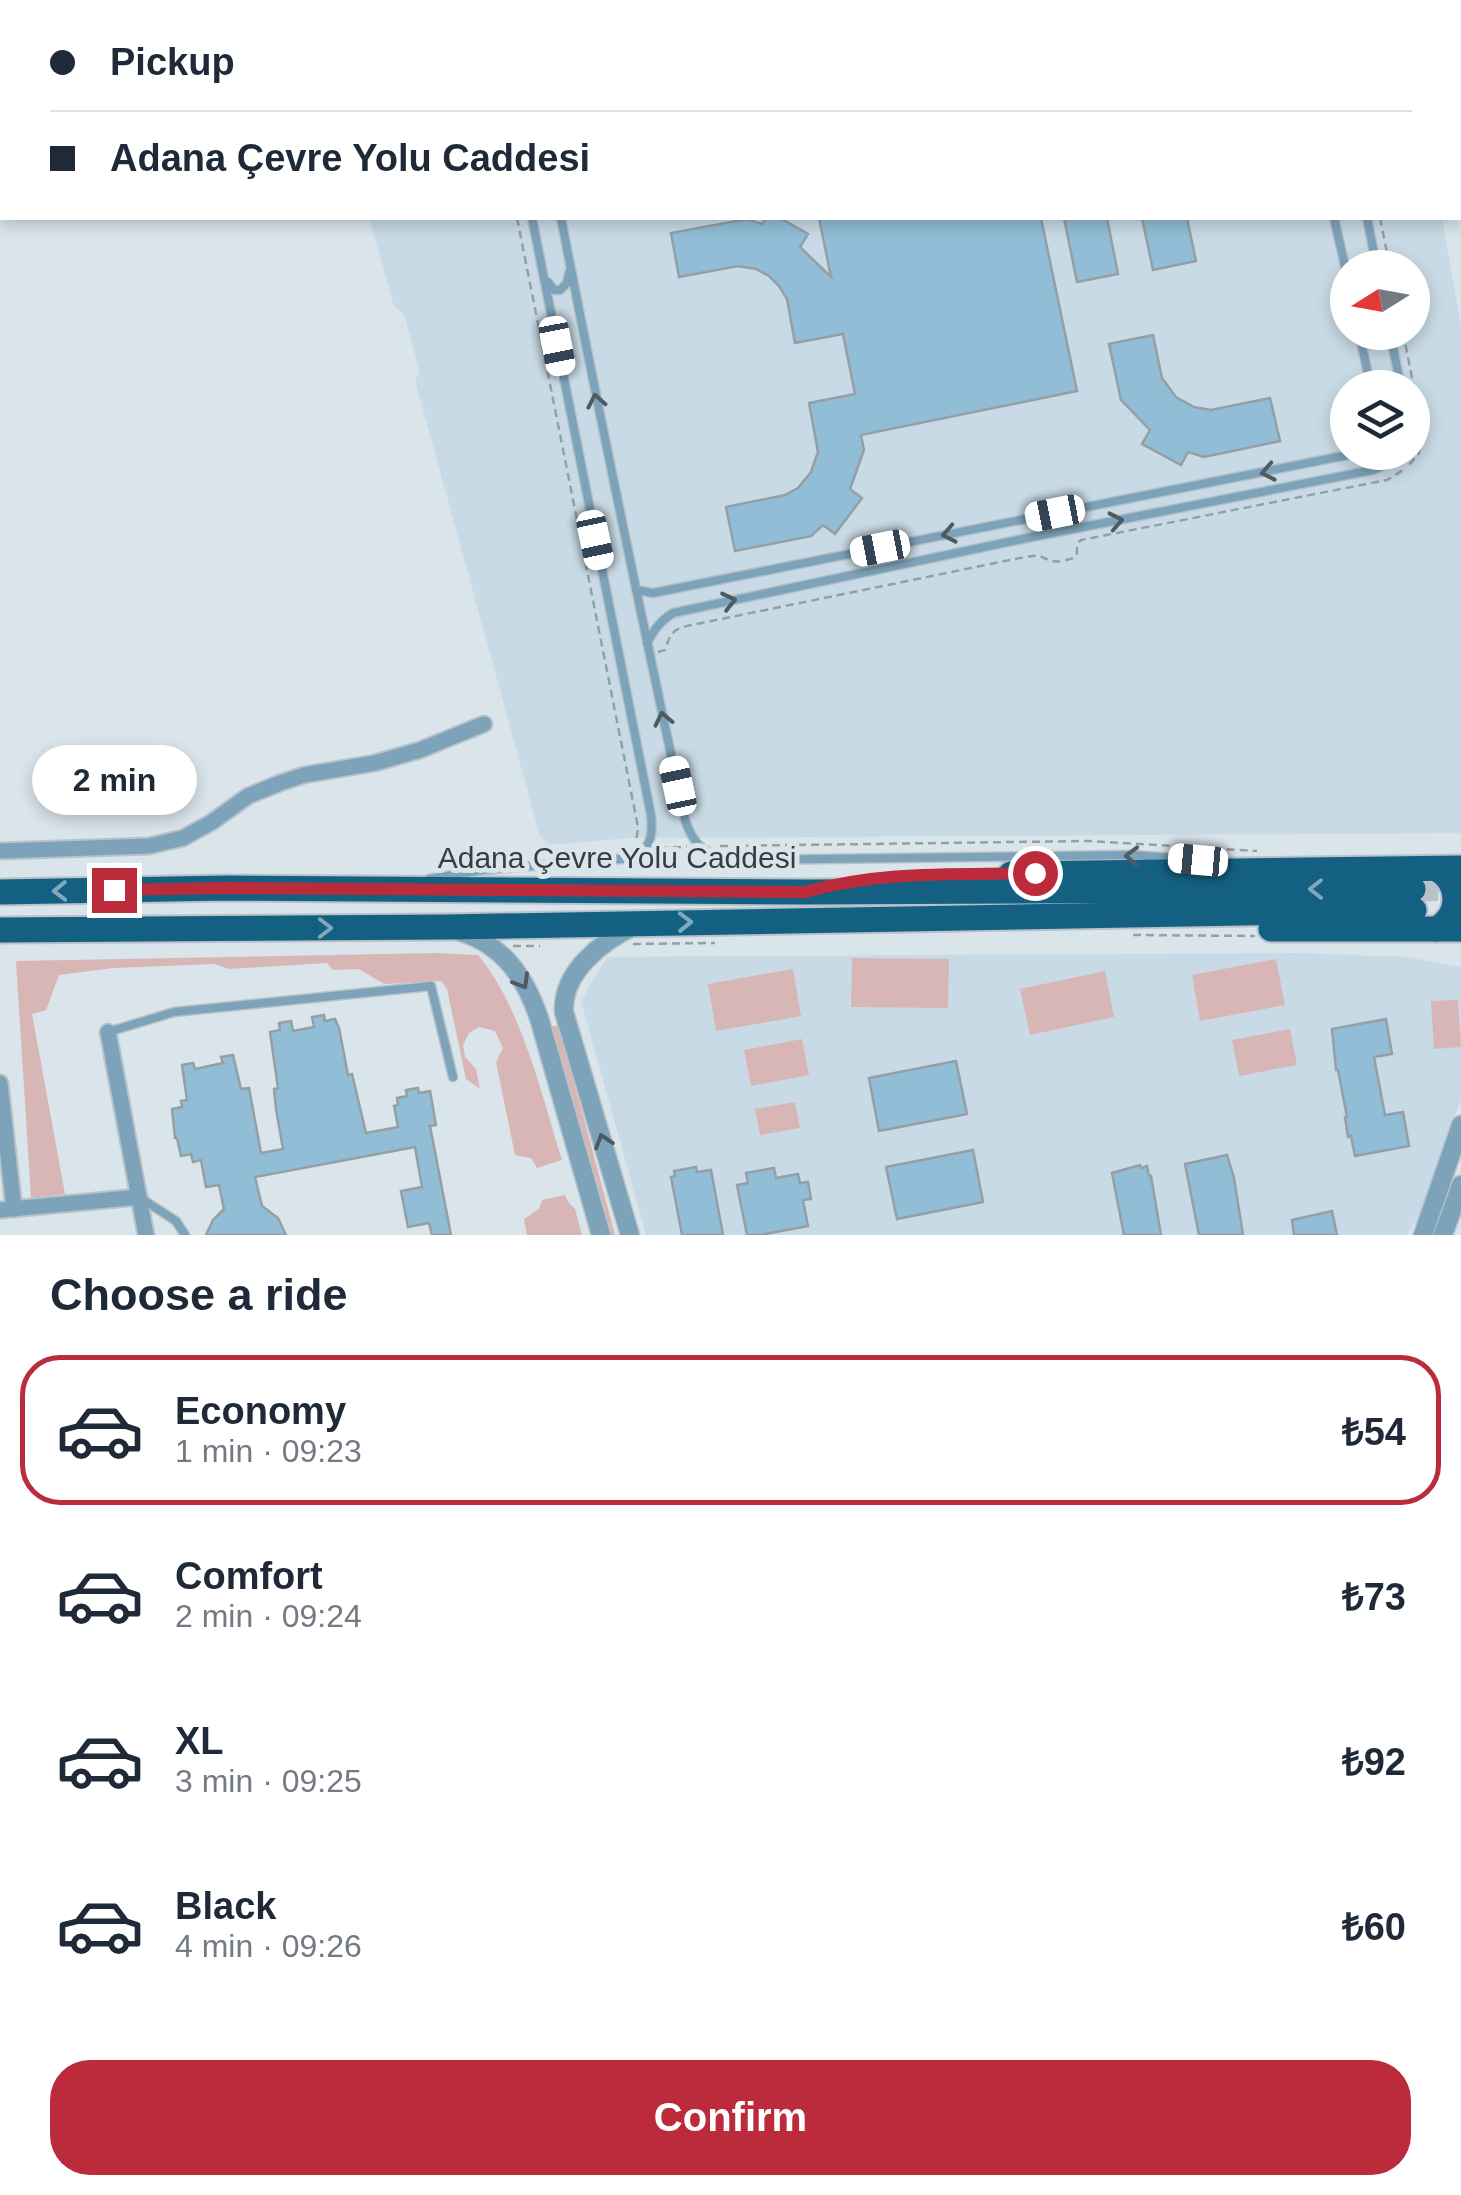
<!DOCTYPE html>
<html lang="en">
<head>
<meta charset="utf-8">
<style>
  :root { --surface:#fff; --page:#f2f2f3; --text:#1f2937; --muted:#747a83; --line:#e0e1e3; --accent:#bc2b3b }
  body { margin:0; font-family:Helvetica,sans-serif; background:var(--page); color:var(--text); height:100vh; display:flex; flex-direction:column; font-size:38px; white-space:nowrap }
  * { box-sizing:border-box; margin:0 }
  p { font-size:32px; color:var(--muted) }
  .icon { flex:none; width:55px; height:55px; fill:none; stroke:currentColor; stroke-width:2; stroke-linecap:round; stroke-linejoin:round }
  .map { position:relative; height:1235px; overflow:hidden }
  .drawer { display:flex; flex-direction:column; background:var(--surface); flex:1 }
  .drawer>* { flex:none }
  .guide { position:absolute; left:0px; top:0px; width:1462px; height:220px; box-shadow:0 5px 15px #0003; display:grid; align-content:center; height:220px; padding:0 50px; background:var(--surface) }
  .needle { width:65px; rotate:259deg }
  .fabs { position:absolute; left:1330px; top:250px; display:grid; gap:20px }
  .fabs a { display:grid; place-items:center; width:100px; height:100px; border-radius:50%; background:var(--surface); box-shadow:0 5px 15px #0003; font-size:50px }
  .end { position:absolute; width:45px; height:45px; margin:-22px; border:12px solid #bc2b3b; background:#fff; box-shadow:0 0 0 5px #fff }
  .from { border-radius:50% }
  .bubble { position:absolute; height:70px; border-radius:35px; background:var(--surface); box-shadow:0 5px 15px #0003; font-size:32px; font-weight:800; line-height:70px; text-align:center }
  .car { position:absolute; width:30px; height:60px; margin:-30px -15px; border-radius:12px; box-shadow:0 0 8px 2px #0007; background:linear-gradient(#fff 24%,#345 0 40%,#fff 0 76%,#345 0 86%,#fff 0) }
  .guide b { display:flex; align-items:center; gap:35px; height:95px; font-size:38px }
  .guide b+b { border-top:2px solid var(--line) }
  .guide i { width:25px; height:25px; background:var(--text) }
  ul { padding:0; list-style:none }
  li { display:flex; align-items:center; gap:30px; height:150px; margin:0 20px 15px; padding:0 30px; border:5px solid transparent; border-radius:40px }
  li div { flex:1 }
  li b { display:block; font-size:38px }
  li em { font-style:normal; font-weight:800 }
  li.selected { border-color:var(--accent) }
  li>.icon { width:90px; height:90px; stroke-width:1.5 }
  h2 { padding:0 50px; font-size:45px; line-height:120px }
  .action { display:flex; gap:20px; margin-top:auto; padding:20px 50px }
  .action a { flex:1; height:115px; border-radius:40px; background:var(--accent); color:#fff; font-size:40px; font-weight:800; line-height:115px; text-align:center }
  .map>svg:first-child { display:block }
</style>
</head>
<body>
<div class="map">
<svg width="1461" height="1235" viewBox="0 0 1461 1235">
  <rect width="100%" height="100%" fill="#d9e4eb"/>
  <g fill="#c8dae5" fill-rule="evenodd">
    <path d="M308,0H1404L1405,2H308Z"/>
    <path d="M369,218H1442L1461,326V833L628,838L549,845L540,836L415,380L420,372L404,314L394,306ZM1348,268H1412V332H1348ZM1348,388H1412V452H1348Z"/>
    <path d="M1297,953L1407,957L1461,967V1099L1421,1215L1406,1235H646L581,1001L607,957Z"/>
  </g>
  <g fill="#d8b6b5">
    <path d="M436,953L478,955C521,1006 542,1096 562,1160L537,1168L531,1158L515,1155L496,1062L503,1048L495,1031L479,1027L469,1033L463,1045L465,1057L476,1069L480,1089L466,1079L447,989L441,981L384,984L359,969L333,970L327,963L229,969L215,964L113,968L59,975L46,1010L32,1014L65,1194L31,1198L16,961Z"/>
    <path d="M852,958L949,959L948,1008L851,1007Z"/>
    <path d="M1276,959L1285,1005L1200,1021L1192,975Z"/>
    <path d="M793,969L801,1016L716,1031L708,984Z"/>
    <path d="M1105,971L1114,1017L1030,1035L1020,989Z"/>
    <path d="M1458,1000L1461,1047L1434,1049L1431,1001Z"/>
    <path d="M559,1025L615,1235H607L550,1027Z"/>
    <path d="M1290,1029L1297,1065L1239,1076L1232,1040Z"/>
    <path d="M802,1039L809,1075L751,1086L744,1050Z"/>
    <path d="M795,1102L800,1128L760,1135L755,1109Z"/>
    <path d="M565,1195L568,1202L575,1209L582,1235H527L524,1219L539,1209L542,1200Z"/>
  </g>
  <g fill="#91bdd6" stroke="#959fa6" stroke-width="2.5">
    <path d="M766,218H780L808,234L800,247L831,277L819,218H1041L1077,391L861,435L864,450L850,489L862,498L835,534L823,525L811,536L735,551L726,507L785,495L798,488L811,472L818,452L809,403L855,394L843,334L795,343L787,299L779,286L769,276L756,269L738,266L679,277L671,233L747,219L762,224Z"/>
    <path d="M1064,218H1107L1118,274L1077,282Z"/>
    <path d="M1142,218H1187L1196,261L1153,270Z"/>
    <path d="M1153,335L1162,378L1176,397L1194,407L1211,410L1270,398L1280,441L1204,457L1188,452L1181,465L1142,444L1150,430L1121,400L1109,344Z"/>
    <path d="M324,1015L325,1021L335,1019L339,1028L348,1075L352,1074L366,1133L398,1127L394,1106L398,1105L397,1098L407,1096L406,1090L418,1088L419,1093L430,1091L436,1125L430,1126L451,1235H432L429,1223L408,1227L401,1191L422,1187L415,1147L255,1177L262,1206L278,1218L286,1235H206L213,1220L224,1209L219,1185L206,1187L201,1160L193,1162L191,1154L181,1156L177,1138H175L172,1109L182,1107L181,1101L187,1100L182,1065L193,1063L195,1069L223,1063L221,1057L233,1055L241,1089L249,1088L261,1153L283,1149L276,1109L274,1089L278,1088L270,1032L280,1030L279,1023L291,1021L293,1031L314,1027L312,1017Z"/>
    <path d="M1386,1019L1392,1054L1374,1057L1385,1115L1403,1112L1409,1146L1355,1156L1351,1136L1348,1137L1345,1117H1347L1338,1070H1336L1332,1029Z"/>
    <path d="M956,1061L967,1114L879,1131L869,1078Z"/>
    <path d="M973,1150L983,1202L897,1219L886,1167Z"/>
    <path d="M1227,1155L1234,1178L1243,1235H1199L1185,1164Z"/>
    <path d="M1140,1165L1141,1168L1147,1166L1149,1176H1151L1161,1235H1124L1112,1173Z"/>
    <path d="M696,1167L697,1172L711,1170L723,1235H682L671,1177L675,1176L674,1171Z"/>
    <path d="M774,1168L776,1178L798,1174L800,1183L808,1182L811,1199L803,1200L808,1226L760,1235H747L737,1185L748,1183L746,1173Z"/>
    <path d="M1332,1211L1337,1235H1294L1292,1220Z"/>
  </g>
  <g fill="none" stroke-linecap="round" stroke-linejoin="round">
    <path stroke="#b9c2c9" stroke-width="25" stroke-dasharray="25 12" stroke-linecap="butt" d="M1413,889L1461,888"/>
    <defs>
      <g id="service">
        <path d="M493,0V2"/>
        <path d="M519,0L520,2"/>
        <path d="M646,0V2"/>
        <path d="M679,0V2"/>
        <path d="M1290,0V2"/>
        <path d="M1322,0L1323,2"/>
        <path d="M561,218C600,419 642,619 685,820C695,849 708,857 739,860L1133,855L1200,860"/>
        <path d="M1334,218L1348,279"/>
        <path d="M1367,218L1377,268"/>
        <path d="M548,282L554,290H560L567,283L569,273"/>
        <path d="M1359,332L1371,388"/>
        <path d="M1390,332L1401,388"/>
        <path d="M636,590L653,593L1363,452"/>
        <path d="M647,643C654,630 660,621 673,613L1027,538L1373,470L1400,459L1404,452"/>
        <path d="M429,879L483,870L632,858C651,851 653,834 651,815L532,218"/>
        <path d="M108,1032L174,1012L431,986L453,1077"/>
        <path d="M139,1197L176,1221L185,1235"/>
      </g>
      <g id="minor">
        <path d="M0,851L149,846L183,838L212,822L248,796L280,783L304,775L375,763L420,750L484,724"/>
        <path d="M108,1032L146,1235"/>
        <path d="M0,1083L14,1209"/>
        <path d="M0,1210L139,1197"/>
      </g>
      <g id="tertiary">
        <path d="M461,932C503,945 525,977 539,1018L601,1235"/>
        <path d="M630,1235L564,1012C562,972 601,942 634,926"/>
        <path d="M1423,1235L1461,1125"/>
        <path d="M1443,1235L1461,1185"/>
      </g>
      <g id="trunk">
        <path d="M1011,874L1461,868"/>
        <path d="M0,892L227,888L806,892L1413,889"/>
        <path d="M1271,929H1461"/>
        <path d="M1437,929C1461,914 1461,884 1437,869"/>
        <path d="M0,930L446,927L1414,910"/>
      </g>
    </defs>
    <use href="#service" stroke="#b9c2c9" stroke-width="11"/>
    <use href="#minor" stroke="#b9c2c9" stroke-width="19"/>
    <use href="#tertiary" stroke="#b9c2c9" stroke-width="21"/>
    <use href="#trunk" stroke="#b9c2c9" stroke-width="29"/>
    <g stroke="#969fa4" stroke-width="2.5" stroke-dasharray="8 5" stroke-linecap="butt">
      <path d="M474,0L475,2"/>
      <path d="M1336,0L1337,2"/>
      <path d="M517,218L638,827L636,842"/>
      <path d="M1380,218L1390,268"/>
      <path d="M1403,332L1422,429L1419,453L1409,465"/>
      <path d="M658,652L665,650C669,639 670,632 682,627L1015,559L1038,555C1054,563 1056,563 1074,558L1077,553V544L1081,540L1387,480L1403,470"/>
      <path d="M720,846L1088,841L1257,851"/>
      <path d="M660,848L687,847"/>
      <path d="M1133,935L1255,936"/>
      <path d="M633,944L715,943"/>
      <path d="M513,946H540"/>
    </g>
    <use href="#service" stroke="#7ca3b9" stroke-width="8"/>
    <use href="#minor" stroke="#7ca3b9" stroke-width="15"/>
    <use href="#tertiary" stroke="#7ca3b9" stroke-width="18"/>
    <use href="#trunk" stroke="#146082" stroke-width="25"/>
  </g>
  <defs><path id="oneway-chevron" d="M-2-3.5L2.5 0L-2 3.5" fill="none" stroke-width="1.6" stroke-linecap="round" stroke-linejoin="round" transform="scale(2.5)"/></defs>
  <g stroke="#4c5b64">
    <use href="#oneway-chevron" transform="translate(596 401) rotate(-101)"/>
    <use href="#oneway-chevron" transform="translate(1268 472) rotate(169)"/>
    <use href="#oneway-chevron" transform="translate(1116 521) rotate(-11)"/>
    <use href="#oneway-chevron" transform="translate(949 534) rotate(169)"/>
    <use href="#oneway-chevron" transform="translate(729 601) rotate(-13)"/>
    <use href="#oneway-chevron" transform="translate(663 719) rotate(-102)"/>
    <use href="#oneway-chevron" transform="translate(1132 856) rotate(-179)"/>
    <use href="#oneway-chevron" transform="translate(522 982) rotate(59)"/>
    <use href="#oneway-chevron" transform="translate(603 1141) rotate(-107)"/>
  </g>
  <g stroke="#80a9bc">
    <use href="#oneway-chevron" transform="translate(1316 889) rotate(180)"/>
    <use href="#oneway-chevron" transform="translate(60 891) rotate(179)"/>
    <use href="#oneway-chevron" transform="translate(685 922) rotate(-1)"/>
    <use href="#oneway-chevron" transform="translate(325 928)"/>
  </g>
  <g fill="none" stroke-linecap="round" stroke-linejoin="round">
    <path stroke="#bc2b3b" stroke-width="12" d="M114,890L227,888L806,892C880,870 958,875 1035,873"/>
  </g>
  <g text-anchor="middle" stroke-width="10" stroke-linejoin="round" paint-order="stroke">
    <g font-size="30" fill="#373c3f" stroke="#d9e4eb">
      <text x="617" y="868">Adana Çevre Yolu Caddesi</text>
    </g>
  </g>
</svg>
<div class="fabs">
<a><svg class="needle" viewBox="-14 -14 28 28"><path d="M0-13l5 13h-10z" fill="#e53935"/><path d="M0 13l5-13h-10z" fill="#747a83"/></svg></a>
<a><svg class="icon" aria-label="layers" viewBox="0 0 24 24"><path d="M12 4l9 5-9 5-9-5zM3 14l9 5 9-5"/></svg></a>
</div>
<i class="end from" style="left:1035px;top:873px"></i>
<i class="end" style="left:114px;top:890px"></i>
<div class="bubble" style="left:32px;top:745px;width:165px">2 min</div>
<i class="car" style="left:557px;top:346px;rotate:169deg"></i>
<i class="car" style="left:1055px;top:513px;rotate:259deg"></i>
<i class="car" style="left:595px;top:540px;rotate:168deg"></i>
<i class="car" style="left:880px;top:548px;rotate:259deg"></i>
<i class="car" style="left:678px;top:786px;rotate:348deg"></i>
<i class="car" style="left:1198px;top:860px;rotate:275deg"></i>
<div class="guide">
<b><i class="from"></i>Pickup</b>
<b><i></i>Adana Çevre Yolu Caddesi</b>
</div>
</div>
<section class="drawer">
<h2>Choose a ride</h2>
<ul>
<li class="selected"><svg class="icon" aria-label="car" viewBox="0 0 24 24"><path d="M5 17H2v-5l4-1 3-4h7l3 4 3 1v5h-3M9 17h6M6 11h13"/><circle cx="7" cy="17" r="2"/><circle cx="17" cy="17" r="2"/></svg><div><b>Economy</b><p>1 min · 09:23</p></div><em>₺54</em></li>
<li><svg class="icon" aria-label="car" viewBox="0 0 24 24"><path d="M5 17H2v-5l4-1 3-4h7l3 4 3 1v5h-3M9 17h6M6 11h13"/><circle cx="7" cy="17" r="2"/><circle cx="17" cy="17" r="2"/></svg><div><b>Comfort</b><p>2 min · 09:24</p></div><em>₺73</em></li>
<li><svg class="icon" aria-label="car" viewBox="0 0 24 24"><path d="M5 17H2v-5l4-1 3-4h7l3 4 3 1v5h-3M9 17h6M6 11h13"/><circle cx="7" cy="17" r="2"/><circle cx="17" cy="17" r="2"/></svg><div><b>XL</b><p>3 min · 09:25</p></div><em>₺92</em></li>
<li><svg class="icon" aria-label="car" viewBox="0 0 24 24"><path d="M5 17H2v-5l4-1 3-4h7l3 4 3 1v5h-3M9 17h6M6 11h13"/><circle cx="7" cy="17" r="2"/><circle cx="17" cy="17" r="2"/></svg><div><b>Black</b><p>4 min · 09:26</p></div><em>₺60</em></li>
</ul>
<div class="action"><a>Confirm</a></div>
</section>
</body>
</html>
